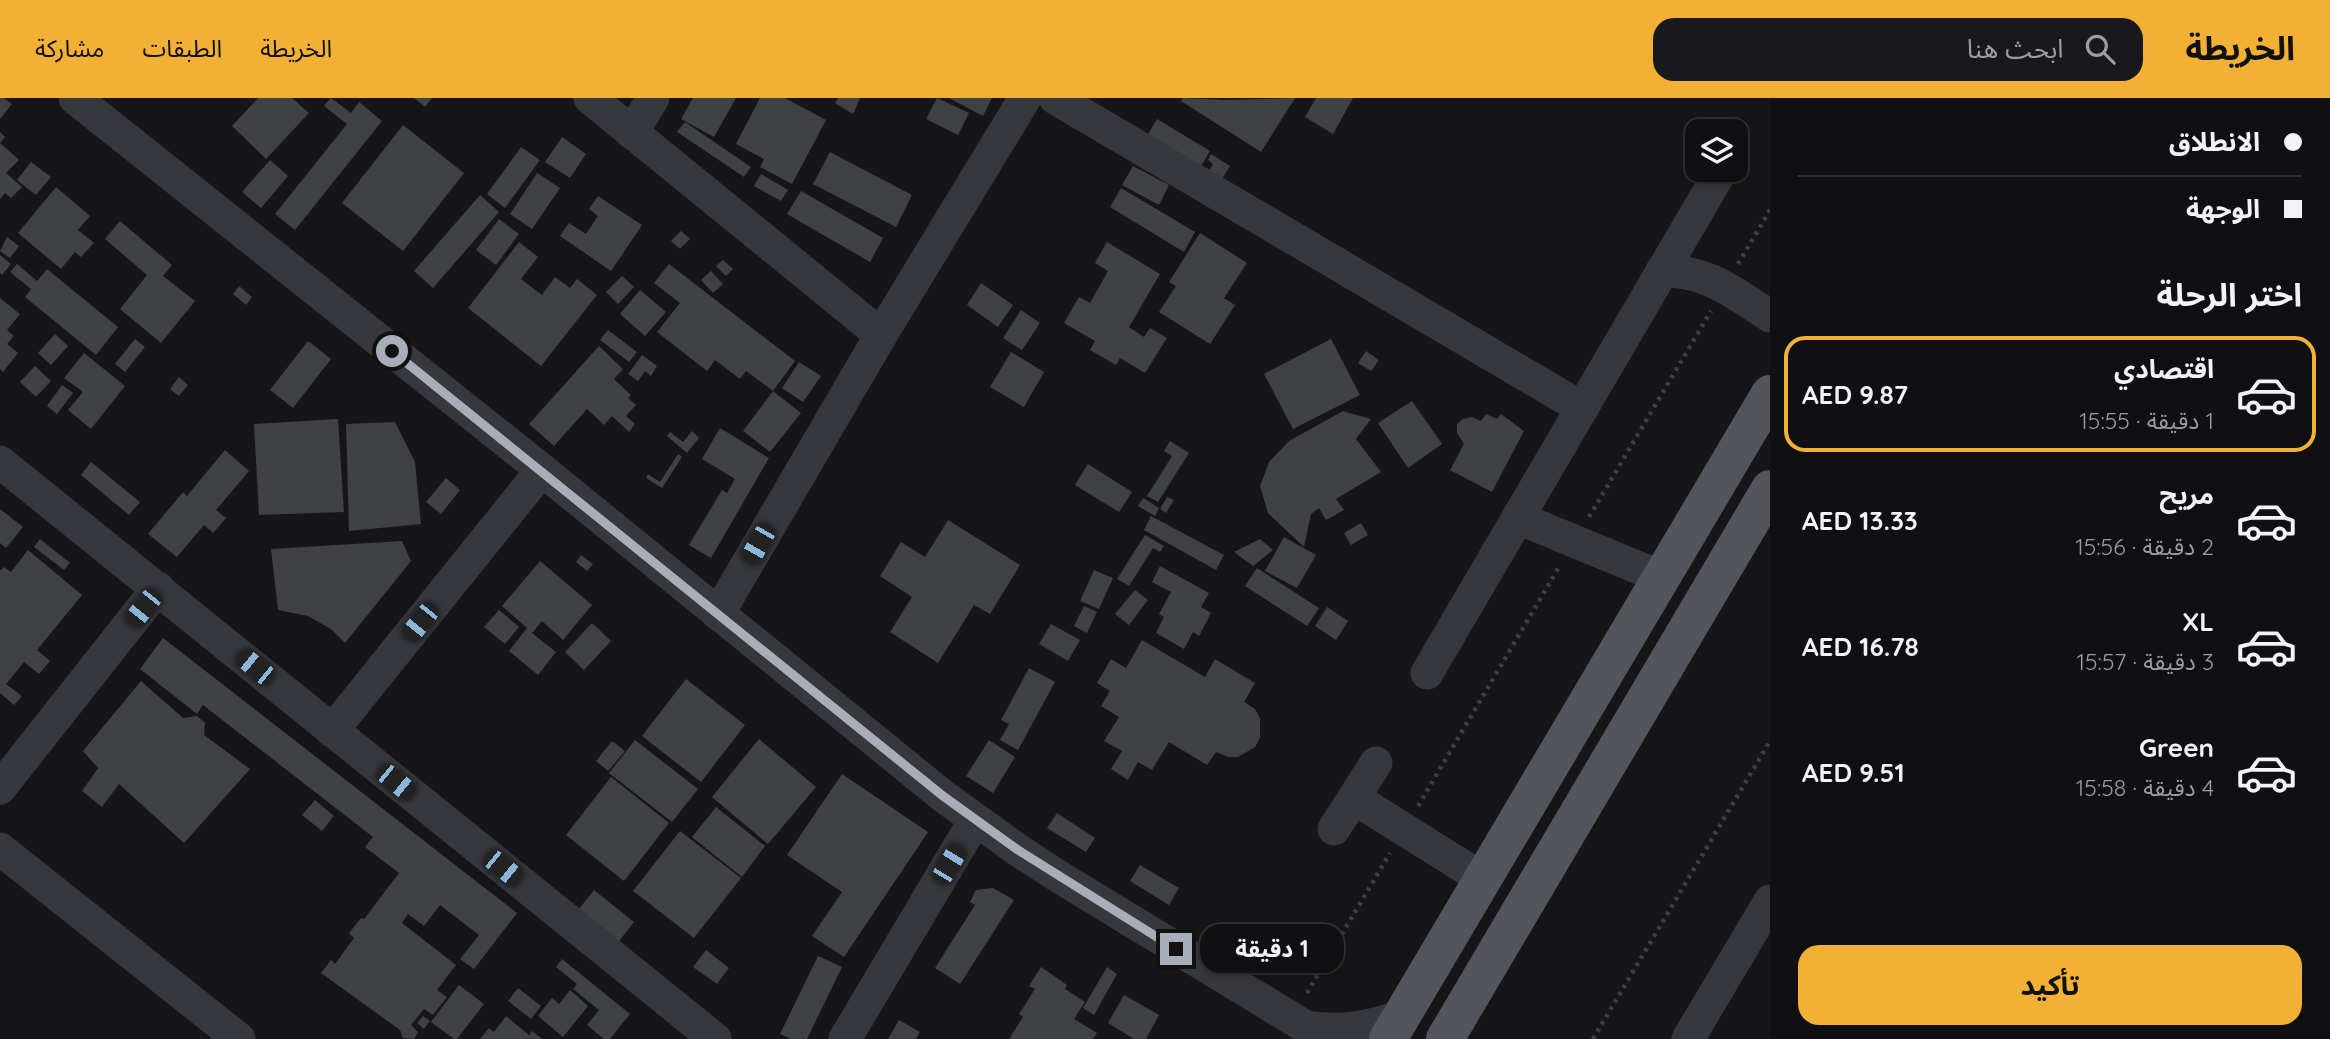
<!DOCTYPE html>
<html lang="ar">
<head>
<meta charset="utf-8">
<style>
  :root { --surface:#101012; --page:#19191b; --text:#f1f3f6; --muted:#9c9d9f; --line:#303032; --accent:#f2b134 }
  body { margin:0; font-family:Quicksand,"Noto Sans Arabic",sans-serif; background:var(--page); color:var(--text); direction:rtl; height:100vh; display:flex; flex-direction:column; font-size:26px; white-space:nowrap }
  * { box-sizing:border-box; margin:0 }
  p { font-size:23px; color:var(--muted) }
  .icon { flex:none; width:38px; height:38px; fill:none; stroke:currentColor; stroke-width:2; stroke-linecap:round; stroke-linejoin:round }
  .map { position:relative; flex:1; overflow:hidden; direction:ltr }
  .sheet { display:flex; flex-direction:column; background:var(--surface); width:560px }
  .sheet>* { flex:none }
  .hud { display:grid; align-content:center; height:154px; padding:0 28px; background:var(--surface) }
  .fabs { position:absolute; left:1685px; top:21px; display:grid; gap:14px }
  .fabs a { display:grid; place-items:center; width:63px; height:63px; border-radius:14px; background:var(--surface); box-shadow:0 4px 10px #0003,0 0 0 2px var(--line); font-size:35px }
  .end { position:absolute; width:32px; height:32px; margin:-16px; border:9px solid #a8adb8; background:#111; box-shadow:0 0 0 4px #111 }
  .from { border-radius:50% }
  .bubble { position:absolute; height:49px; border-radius:21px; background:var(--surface); box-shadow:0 4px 10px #0003,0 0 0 2px var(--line); font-size:23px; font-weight:700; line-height:49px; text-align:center; direction:rtl }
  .car { position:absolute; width:21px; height:42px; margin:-21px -10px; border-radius:9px; box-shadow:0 0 5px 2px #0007; background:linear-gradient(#222 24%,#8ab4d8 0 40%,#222 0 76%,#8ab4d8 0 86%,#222 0) }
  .hud b { display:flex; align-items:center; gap:24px; height:66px; font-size:26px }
  .hud b+b { border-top:2px solid var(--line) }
  .hud i { width:18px; height:18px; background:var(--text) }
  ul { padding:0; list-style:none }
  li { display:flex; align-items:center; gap:21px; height:116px; margin:0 14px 10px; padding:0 14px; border:4px solid transparent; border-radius:21px }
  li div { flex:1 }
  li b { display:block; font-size:26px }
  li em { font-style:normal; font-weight:700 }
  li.on { border-color:var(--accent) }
  li>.icon { width:63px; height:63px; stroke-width:1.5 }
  h2 { padding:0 28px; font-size:32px; line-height:84px }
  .primary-button { display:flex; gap:14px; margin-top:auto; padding:14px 28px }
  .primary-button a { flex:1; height:80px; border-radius:21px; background:var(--accent); color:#111; font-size:28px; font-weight:700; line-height:80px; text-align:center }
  header { display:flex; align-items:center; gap:42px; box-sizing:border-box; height:98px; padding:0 35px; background:var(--accent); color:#111 }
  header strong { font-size:33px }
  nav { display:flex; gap:38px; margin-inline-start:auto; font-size:24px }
  .search { width:490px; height:63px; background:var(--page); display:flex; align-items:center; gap:18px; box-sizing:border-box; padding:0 24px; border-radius:21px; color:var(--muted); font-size:26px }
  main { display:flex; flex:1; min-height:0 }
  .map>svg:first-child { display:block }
</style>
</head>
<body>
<header>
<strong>الخريطة</strong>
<div class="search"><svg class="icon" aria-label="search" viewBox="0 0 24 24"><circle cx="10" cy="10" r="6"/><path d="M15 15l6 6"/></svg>ابحث هنا</div>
<nav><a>الخريطة</a><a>الطبقات</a><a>مشاركة</a></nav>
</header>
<main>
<section class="sheet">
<div class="hud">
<b><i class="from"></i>الانطلاق</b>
<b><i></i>الوجهة</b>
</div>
<h2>اختر الرحلة</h2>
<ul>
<li class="on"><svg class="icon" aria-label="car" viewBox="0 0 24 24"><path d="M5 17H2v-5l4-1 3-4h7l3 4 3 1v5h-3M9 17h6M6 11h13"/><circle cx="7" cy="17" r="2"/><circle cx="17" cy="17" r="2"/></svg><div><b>اقتصادي</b><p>1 دقيقة · 15:55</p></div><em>AED 9.87</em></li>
<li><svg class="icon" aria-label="car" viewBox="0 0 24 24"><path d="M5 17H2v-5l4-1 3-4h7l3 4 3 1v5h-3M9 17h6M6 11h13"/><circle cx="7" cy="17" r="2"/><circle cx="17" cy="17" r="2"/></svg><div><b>مريح</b><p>2 دقيقة · 15:56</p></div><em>AED 13.33</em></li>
<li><svg class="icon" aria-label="car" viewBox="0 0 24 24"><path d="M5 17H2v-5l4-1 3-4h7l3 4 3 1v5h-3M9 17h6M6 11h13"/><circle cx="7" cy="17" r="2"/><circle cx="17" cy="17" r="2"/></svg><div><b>XL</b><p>3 دقيقة · 15:57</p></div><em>AED 16.78</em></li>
<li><svg class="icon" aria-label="car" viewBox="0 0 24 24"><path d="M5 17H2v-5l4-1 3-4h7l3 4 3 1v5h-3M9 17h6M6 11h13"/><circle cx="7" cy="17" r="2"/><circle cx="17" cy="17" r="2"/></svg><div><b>Green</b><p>4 دقيقة · 15:58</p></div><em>AED 9.51</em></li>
</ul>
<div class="primary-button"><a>تأكيد</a></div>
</section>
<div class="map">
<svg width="1770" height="941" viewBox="0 0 1770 941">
  <rect width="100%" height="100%" fill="#161618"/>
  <g fill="#404145">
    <path d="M0,0H4L12,6L0,21Z"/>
    <path d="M258,0H292L309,15L266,61L232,28Z"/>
    <path d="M331,0L351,15L359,4L382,23L295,132L275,116L347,26L324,8Z"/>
    <path d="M414,0H432L425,9Z"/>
    <path d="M693,0H736L714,39L681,21Z"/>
    <path d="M760,0H785L826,22L792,86L760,69L764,61L736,46Z"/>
    <path d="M838,0H860L853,16L835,5Z"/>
    <path d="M937,0L969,15L958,37L926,21Z"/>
    <path d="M949,0H992L983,18Z"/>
    <path d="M1183,0L1225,2L1295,0L1261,54L1181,3Z"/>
    <path d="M1316,0H1353L1333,36L1305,19Z"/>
    <path d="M1157,21L1210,53L1197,75L1144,43Z"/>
    <path d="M685,24L751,69L744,79L677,34Z"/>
    <path d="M403,27L464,75L403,153L342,105Z"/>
    <path d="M0,34L5,39L0,45L19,62L6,75L22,89L11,100L5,95L0,101Z"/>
    <path d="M562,39L586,56L570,80L545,64Z"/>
    <path d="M521,49L540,62L505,110L487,96Z"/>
    <path d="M830,54L912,97L896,129L813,86Z"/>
    <path d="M1211,56L1230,68L1219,86L1206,78L1213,66L1208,62Z"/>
    <path d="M270,62L288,78L261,110L242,94Z"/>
    <path d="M31,64L51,79L36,97L17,82Z"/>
    <path d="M1133,68L1169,87L1159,107L1122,87Z"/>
    <path d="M537,75L560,90L532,131L510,116Z"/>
    <path d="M761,76L788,92L781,103L754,88Z"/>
    <path d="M56,89L90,118L78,132L94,145L81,159L75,154L61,171L18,135Z"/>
    <path d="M1121,90L1195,134L1184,154L1110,109Z"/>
    <path d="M801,93L883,140L870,164L787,116Z"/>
    <path d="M480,97L499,114L433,190L414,173Z"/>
    <path d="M598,98L642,127L611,173L560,138L569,125L586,136L598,118L589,111Z"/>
    <path d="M499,121L519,136L496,167L476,152Z"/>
    <path d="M120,123L172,167L163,178L195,203L161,245L120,211L147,177L105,141Z"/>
    <path d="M681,133L690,141L680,151L671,143Z"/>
    <path d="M1200,135L1247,165L1224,200L1235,207L1210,246L1159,214L1176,188L1169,184Z"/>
    <path d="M7,139L19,148L10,160L0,153Z"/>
    <path d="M519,144L538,159L521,181L542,197L555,179L570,190L577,181L597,197L541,268L468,210Z"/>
    <path d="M1107,144L1160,176L1129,229L1144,239L1150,230L1167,240L1145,275L1120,260L1116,267L1090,252L1095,243L1064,225L1079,199L1090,205L1108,173L1095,165Z"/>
    <path d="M0,157L11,166L2,177L0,175Z"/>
    <path d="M723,162L733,171L726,178L716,168Z"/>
    <path d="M17,166L37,183L47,171L118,229L96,257L25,199L31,191L10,174Z"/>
    <path d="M669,166L795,263L773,293L746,273L740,281L715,262L707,273L657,234L680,205L654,185Z"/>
    <path d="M711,173L723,186L713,195L701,182Z"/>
    <path d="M622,178L634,189L618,206L606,194Z"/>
    <path d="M981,185L1013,207L998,229L967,207Z"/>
    <path d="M239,188L252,199L246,207L233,196Z"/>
    <path d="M640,192L666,214L645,238L620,216Z"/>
    <path d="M0,200L20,216L7,232L14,238L7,246L18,255L3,274L0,271Z"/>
    <path d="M1021,212L1040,225L1022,252L1003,240Z"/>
    <path d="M608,232L637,254L629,264L600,242Z"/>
    <path d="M55,236L68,248L51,267L38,255Z"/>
    <path d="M135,241L145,249L125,274L115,266Z"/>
    <path d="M1331,241L1360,297L1293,331L1264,276Z"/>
    <path d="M308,243L331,261L293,310L270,292Z"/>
    <path d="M599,248L623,271L614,281L631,297L628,300L636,307L626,318L635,326L629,334L612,318L604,327L587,311L554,348L529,326Z"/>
    <path d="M1366,253L1379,262L1371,273L1358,265Z"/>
    <path d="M1011,254L1044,274L1024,309L990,289Z"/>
    <path d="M84,255L125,288L91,331L68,312L83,294L64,280Z"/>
    <path d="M642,257L657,268L651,278L645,273L638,283L628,276Z"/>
    <path d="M799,264L821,278L803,304L782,290Z"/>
    <path d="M35,268L51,283L36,299L20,284Z"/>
    <path d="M179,279L188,287L179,298L170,291Z"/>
    <path d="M62,287L73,295L57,316L47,308Z"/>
    <path d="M773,293L801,315L770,354L743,333Z"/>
    <path d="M1412,303L1442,346L1408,370L1378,325Z"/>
    <path d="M1343,313L1371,321L1356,341L1381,374L1336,401L1344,412L1326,422L1319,410L1311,416L1304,449L1268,415L1260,388L1269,364L1289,343Z"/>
    <path d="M1486,316L1497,321L1501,316L1524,333L1492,394L1450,372L1464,346L1457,335V326L1463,321L1472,319L1481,323Z"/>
    <path d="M338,321L344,414L259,417L254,326Z"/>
    <path d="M395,324L415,364L421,426L349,433L346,326Z"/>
    <path d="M720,330L769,360L711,460L689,447L722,392L727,395L735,381L702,361Z"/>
    <path d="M692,333L699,340L687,355L667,338L670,334L683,344Z"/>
    <path d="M1170,343L1189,355L1158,404L1147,398L1172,358L1164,353Z"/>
    <path d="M225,352L249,373L216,412L226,420L213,435L204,427L177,459L148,436L183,394L187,398Z"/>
    <path d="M678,356L682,359L662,390L646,380L648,376L660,384Z"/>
    <path d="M91,364L140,404L129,417L81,377Z"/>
    <path d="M1088,366L1132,394L1119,414L1075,387Z"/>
    <path d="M446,380L460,392L441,416L426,404Z"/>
    <path d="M1167,399L1174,402L1166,415L1160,411Z"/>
    <path d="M1143,400L1159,410L1155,418L1138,408Z"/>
    <path d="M0,411L23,429L6,450L0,445Z"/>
    <path d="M1151,418L1224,457L1216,472L1144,432Z"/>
    <path d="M948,422L1020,467L990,516L974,507L938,565L890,534L912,499L880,478L901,444L925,459Z"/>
    <path d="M1361,425L1368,437L1351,447L1344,435Z"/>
    <path d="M1145,437L1164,448L1160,454L1153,450L1129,488L1117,481Z"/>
    <path d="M1284,439L1316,457L1297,490L1265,473Z"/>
    <path d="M40,441L70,465L64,472L34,449Z"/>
    <path d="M1260,441L1273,452L1253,468L1234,454Z"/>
    <path d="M402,443L411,463L345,545L331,531L308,518L278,512L271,451Z"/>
    <path d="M28,452L82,497L37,552L50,563L39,576L24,564L6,586L22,598L14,607L0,595V473L4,469L11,474Z"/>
    <path d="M581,457L593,466L587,473L576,464Z"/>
    <path d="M540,463L592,507L563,542L542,523L532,535L556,554L538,577L509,553L527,530L502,508Z"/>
    <path d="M1160,468L1209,495L1201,509L1211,515L1199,538L1193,534L1184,551L1156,535L1164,519L1159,516L1171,494L1152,484Z"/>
    <path d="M1257,470L1319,510L1307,528L1245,488Z"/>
    <path d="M1094,472L1113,480L1099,511L1080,503Z"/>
    <path d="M1135,492L1148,502L1129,527L1115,516Z"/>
    <path d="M1084,508L1097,514L1087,535L1074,528Z"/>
    <path d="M1327,509L1348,523L1336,542L1315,528Z"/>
    <path d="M499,512L519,529L505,546L484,529Z"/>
    <path d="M592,525L611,543L584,572L565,554Z"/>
    <path d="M1051,526L1080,542L1068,563L1039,546Z"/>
    <path d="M163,540L517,815L474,871L460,861L479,837L440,807L424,828L408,816L402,825L456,867L437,892L447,899L433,917L424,911L411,927L418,934L414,941L403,940L400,932L321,875L331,862L335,866L354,840L349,835L361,820L364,821L399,775L365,749L373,739L203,607L197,616L140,571Z"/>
    <path d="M1142,542L1205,579L1215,561L1255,585L1244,604L1255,611L1260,620V640L1255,649L1238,659H1228L1216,654L1207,667L1169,644L1152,672L1138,664L1128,682L1111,671L1122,653L1104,643L1119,619L1101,608L1110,593L1097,585L1111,561L1126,570Z"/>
    <path d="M1029,570L1055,584L1018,652L1000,642L1009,626L1001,622Z"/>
    <path d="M686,581L745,627L701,684L642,638Z"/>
    <path d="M141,583L183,620L197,618L205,625L204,637L250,671L184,745L119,686L102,709L82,693L98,670L83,653Z"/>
    <path d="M759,641L816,689L768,746L712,699Z"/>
    <path d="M635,642L698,691L672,724L609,675Z"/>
    <path d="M989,642L1015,659L993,695L966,678Z"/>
    <path d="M612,643L625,653L608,673L596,663Z"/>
    <path d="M842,676L928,734L844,859L812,838L842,794L787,757Z"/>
    <path d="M611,679L669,725L624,783L566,737Z"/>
    <path d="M315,702L334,718L322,733L302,717Z"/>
    <path d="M716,709L765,748L742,779L692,739Z"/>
    <path d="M1057,715L1095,740L1086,754L1047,730Z"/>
    <path d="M680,733L741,780L694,840L633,793Z"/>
    <path d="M1140,767L1179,790L1169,807L1130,783Z"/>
    <path d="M993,790L1014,802L960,886L935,870L975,807L970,804L976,792Z"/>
    <path d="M594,792L634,824L619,843L579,811Z"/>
    <path d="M706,852L729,870L717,886L693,869Z"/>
    <path d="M818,858L842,869L807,941H791L780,936Z"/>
    <path d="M562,861L630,916L610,941H604L587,927L599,912L573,891L577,886L556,869Z"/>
    <path d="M1041,869L1067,887L1065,891L1085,904L1074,921L1097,935L1093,941H1009L1023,919L1019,916L1035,891L1029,888Z"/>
    <path d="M1107,869L1117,876L1094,917L1083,910Z"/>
    <path d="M459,887L484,906L457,941H454L431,924Z"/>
    <path d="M518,890L541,908L531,921L508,903Z"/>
    <path d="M570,892L588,908L563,939L538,918L552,900L559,906Z"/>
    <path d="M1124,897L1159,917L1146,941H1134L1108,925Z"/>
    <path d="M423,918L430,923L424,931L417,925Z"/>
    <path d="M506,918L529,937L532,933L542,941H480L489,930L494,934Z"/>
    <path d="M899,922L920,934L916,941H888Z"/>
  </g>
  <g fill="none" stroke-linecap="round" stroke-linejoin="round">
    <g stroke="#3d3f44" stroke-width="4.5" stroke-dasharray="3.5 5" stroke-linecap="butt">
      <path d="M1738,166L1770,112"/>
      <path d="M1589,419L1711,213"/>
      <path d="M1418,708L1559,469"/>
      <path d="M1307,895L1390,755"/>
      <path d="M1593,941L1770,643"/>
    </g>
    <g stroke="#37383d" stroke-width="33">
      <path d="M75,0L542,372L943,698L1018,752L1061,780L1306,929L1315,941"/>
      <path d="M590,0L881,237"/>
      <path d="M1055,0L1582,310"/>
      <path d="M632,35L653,0"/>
      <path d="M1662,173C1707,172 1734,195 1770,218"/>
      <path d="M0,364L715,941"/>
      <path d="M1518,420L1661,479"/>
      <path d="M718,516L881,237L1025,0"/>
      <path d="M1427,575L1718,78"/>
      <path d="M332,633L542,372"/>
      <path d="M0,690L158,490"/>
      <path d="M1354,700L1483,781"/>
      <path d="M1334,731L1376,665"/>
      <path d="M0,751L239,941"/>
      <path d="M1306,929C1341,934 1370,930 1403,917"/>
      <path d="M845,941L975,722"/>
      <path d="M1688,941L1770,803"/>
    </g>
    <g stroke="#53555c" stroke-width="38">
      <path d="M1388,941L1770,296"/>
      <path d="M1445,941L1770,391"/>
    </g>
  </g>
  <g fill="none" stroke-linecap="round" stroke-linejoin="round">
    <path stroke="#a8adb8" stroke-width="9" d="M392,253L943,698L1018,752L1176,851"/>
  </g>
</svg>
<div class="fabs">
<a><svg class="icon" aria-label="layers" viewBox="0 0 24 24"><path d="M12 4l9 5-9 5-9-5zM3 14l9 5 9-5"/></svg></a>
</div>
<i class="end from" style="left:392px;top:253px"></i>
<i class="end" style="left:1176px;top:851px"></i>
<div class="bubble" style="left:1200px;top:826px;width:144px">1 دقيقة</div>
<i class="car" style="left:758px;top:446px;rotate:210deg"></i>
<i class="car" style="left:143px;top:510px;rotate:219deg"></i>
<i class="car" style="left:420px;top:524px;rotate:219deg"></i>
<i class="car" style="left:255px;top:569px;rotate:309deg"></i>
<i class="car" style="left:396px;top:684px;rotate:129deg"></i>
<i class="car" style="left:949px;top:766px;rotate:31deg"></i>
<i class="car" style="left:503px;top:770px;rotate:129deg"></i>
</div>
</main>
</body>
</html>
